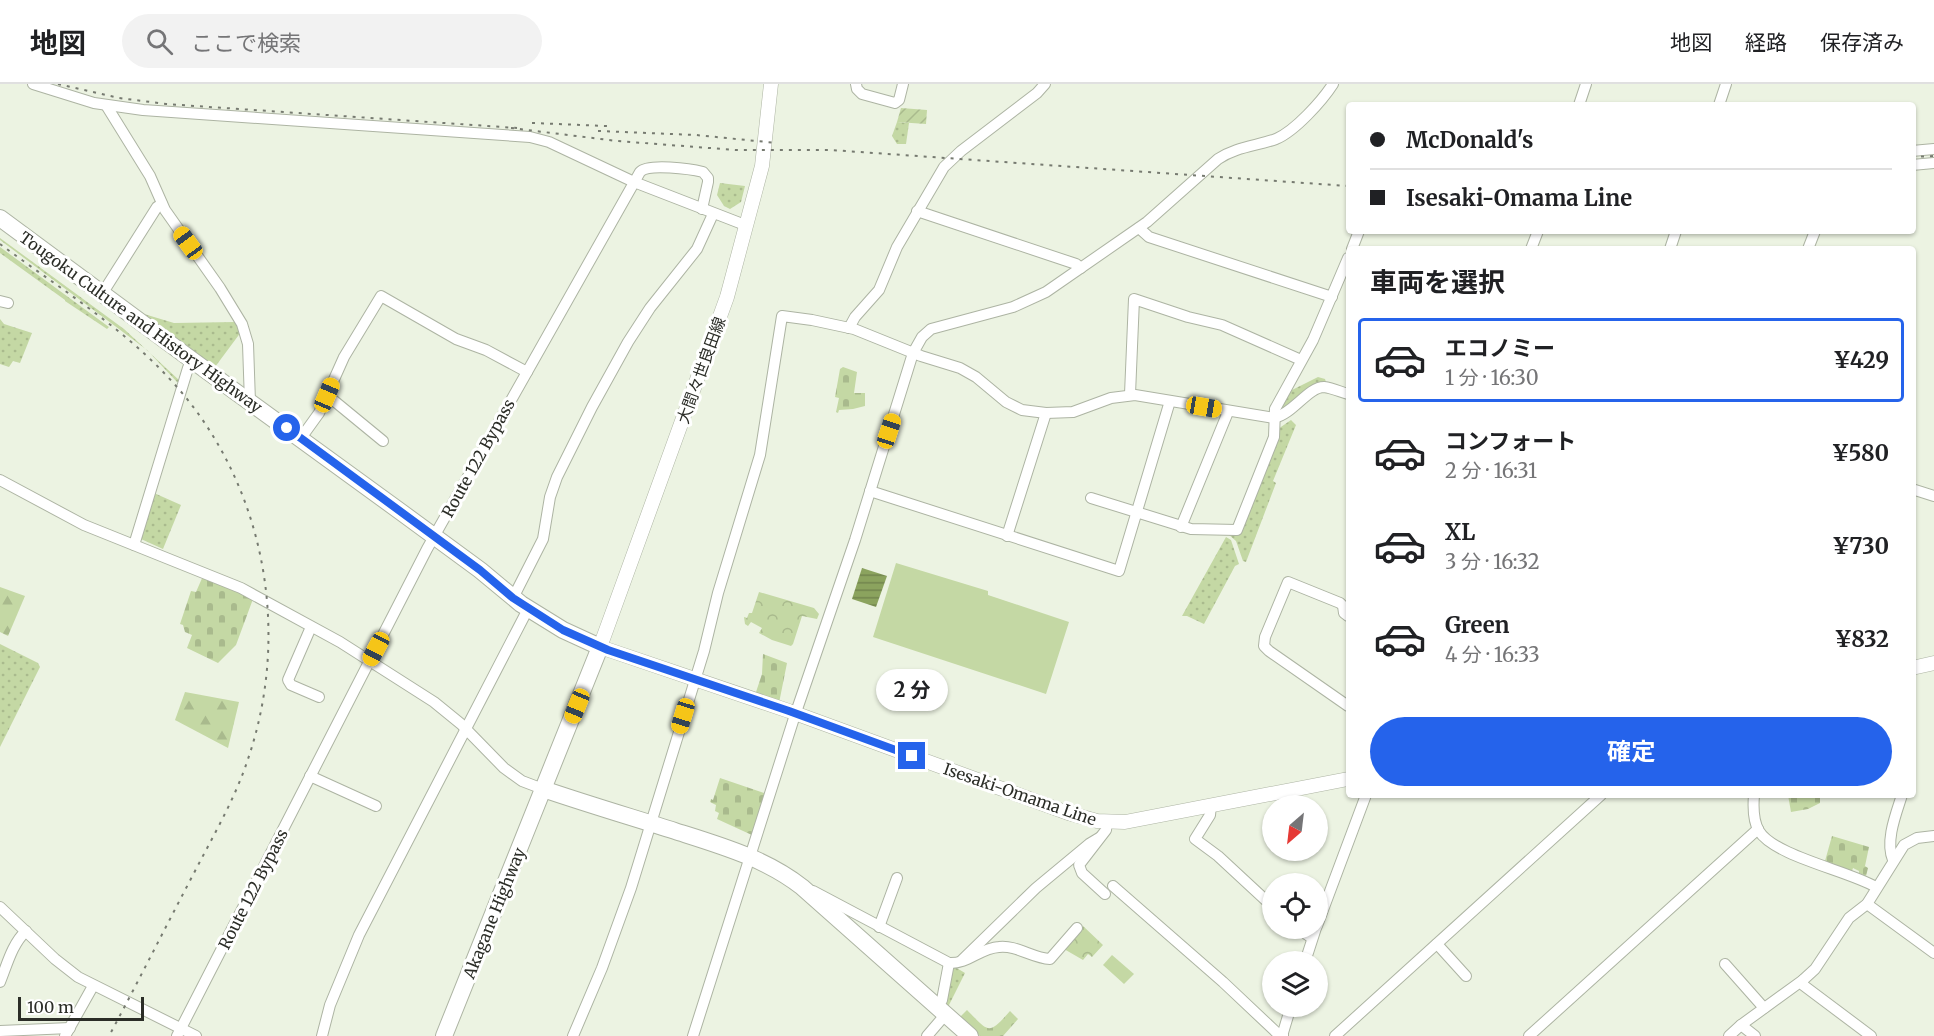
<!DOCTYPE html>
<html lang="ja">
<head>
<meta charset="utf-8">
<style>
  :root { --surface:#fff; --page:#f2f2f2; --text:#202124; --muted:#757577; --line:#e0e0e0; --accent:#2563eb }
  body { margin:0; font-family:Merriweather,"Noto Sans JP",serif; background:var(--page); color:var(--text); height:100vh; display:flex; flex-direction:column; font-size:22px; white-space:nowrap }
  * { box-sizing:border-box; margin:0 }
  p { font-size:20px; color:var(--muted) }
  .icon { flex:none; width:33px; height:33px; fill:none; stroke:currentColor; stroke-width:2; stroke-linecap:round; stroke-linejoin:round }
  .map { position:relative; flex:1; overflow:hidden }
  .drawer { position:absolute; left:1346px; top:162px; width:570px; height:552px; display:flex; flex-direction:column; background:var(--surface); border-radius:6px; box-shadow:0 2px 4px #0004 }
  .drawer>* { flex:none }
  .guide { position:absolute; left:1346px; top:18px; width:570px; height:132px; border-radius:6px; box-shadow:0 2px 4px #0004; display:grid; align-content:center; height:132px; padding:0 24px; background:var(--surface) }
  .needle { width:39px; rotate:208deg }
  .tools { position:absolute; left:1262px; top:711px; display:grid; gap:12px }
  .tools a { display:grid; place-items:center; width:66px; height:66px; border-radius:50%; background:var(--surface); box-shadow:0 2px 4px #0004; font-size:30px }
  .scale { position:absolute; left:18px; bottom:15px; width:126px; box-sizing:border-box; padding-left:6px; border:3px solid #2b2d27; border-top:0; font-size:16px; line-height:21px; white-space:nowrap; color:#2b2d27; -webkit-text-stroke:4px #fff; paint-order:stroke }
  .end { position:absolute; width:27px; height:27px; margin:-14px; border:8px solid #2563eb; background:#fff; box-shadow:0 0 0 3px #fff }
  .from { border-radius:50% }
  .bubble { position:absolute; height:42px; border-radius:21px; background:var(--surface); box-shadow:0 2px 4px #0004; font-size:20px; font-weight:700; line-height:42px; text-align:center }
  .car { position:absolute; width:18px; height:36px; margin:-18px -9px; border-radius:8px; box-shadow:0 0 4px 2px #0007; background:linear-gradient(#f5c518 24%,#345 0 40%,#f5c518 0 76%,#345 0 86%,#f5c518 0) }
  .guide b { display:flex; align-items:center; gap:21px; height:57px; font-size:22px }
  .guide b+b { border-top:2px solid var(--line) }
  .guide i { width:15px; height:15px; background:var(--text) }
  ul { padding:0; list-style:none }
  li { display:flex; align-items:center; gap:18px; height:84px; margin:0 12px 9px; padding:0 12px; border:3px solid transparent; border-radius:6px }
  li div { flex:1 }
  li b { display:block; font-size:22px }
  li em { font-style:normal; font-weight:700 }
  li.current { border-color:var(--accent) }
  li>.icon { width:54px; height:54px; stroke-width:1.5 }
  h2 { padding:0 24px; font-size:27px; line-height:72px }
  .button { display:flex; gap:12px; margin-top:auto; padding:12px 24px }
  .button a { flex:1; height:69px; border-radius:36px; background:var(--accent); color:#fff; font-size:24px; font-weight:700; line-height:69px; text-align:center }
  header { display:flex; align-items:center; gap:36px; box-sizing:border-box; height:84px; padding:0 30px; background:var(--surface); border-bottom:2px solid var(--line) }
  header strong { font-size:28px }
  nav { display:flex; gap:33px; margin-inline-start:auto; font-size:21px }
  .search { width:420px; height:54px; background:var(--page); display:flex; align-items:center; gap:15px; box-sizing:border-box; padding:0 21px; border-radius:33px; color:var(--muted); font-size:22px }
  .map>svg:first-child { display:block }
</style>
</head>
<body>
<header>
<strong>地図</strong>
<div class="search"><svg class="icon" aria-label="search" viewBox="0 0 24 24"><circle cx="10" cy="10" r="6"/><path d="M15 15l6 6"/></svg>ここで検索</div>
<nav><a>地図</a><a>経路</a><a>保存済み</a></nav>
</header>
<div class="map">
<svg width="1934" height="952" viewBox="0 0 1934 952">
  <defs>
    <pattern id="grass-dots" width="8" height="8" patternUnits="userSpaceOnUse" patternTransform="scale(1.5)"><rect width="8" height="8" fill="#c4d8a4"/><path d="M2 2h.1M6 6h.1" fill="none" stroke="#a9ba8d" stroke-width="1.8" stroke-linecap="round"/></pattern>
    <pattern id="forest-firs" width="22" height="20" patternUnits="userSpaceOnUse" patternTransform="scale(1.5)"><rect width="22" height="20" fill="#c4d8a4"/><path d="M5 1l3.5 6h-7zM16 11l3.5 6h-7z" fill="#a9ba8d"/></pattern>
    <pattern id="cemetery-stones" width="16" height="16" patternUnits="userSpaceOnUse" patternTransform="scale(1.5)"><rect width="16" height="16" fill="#c4d8a4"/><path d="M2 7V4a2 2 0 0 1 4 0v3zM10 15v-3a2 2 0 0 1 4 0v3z" fill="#a9ba8d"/></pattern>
    <pattern id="park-crowns" width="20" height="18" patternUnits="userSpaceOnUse" patternTransform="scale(1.5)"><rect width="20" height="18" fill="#c4d8a4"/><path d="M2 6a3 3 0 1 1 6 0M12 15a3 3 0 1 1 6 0" fill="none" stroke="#a9ba8d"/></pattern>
    <pattern id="garden-furrows" width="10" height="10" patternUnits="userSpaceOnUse" patternTransform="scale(1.5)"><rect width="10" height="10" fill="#c4d8a4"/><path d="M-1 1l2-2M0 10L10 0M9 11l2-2" fill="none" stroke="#a9ba8d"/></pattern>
    <pattern id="water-rules" width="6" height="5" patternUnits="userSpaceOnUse" patternTransform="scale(1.5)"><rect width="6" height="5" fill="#8ba35e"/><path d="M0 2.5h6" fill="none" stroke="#72854e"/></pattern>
  </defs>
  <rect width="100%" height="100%" fill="#ecf3e2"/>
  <g fill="url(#grass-dots)">
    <path d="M897,38L909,39L906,60H897L892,52Z"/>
    <path d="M720,99L745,102L741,118L730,125L724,122L717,111Z"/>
    <path d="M0,154L124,245L180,297L177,298L147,266L0,156Z"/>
    <path d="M0,163L109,243L107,245L65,217V216L0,169Z"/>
    <path d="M144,230L174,239L235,238L241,248L215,283Z"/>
    <path d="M0,235L4,240L32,249L20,279L13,277L9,283L0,280Z"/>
    <path d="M1318,293L1325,295L1326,298L1319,299L1278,329L1288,308Z"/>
    <path d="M1291,336L1296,341L1273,397L1276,399L1246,478L1243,477L1236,457L1228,450L1240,451L1273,364L1278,345Z"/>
    <path d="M154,409L181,421L163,465L141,455Z"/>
    <path d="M1226,453L1231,456L1239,480L1235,482L1204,540L1187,532H1182Z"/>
    <path d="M0,560L38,579L40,583L0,663Z"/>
    <path d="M955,883L965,889L949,921L951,928L945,921L952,885Z"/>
  </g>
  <g fill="url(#forest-firs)">
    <path d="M0,503L25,512L8,552L0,548Z"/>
    <path d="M185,608L239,618L228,664L175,636Z"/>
  </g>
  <g fill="url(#cemetery-stones)">
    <path d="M843,283L857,288L854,309H865V322L853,325L839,326L838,329L836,328L839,314L835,313L840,285Z"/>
    <path d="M203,492L253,515L236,561L218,579L187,564L192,551L185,548L183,541L180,540L191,507L196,508Z"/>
    <path d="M763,570L787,579L779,619L755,611L762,590Z"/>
    <path d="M720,694L767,710L754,752L717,735L719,729L715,727L716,721L710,718L711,715L713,716Z"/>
    <path d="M1788,711H1820V719L1808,725L1791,728Z"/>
    <path d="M1832,752L1869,763L1865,782L1868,784L1866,792L1859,789V787L1853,784L1852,787L1825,777Z"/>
    <path d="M967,926C989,948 988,952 1010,927L1018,935L1003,952H980L959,934Z"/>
  </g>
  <g fill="url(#park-crowns)">
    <path d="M759,508L814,524L819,530L817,535L802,532L793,560L791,562L772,556L759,549L762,544L751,538L748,542L745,540L744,533L747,534L749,529H752Z"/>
    <path d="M1083,842L1103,861L1092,873L1088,870L1083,876L1064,865Z"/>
  </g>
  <path fill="url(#garden-furrows)" d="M901,24L927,26L926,40L897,38Z"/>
  <g fill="#c4d8a4">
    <path d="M896,479L988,507V511L1069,538L1046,610L873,553Z"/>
    <path d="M1112,871L1134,890L1124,900L1103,881Z"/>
  </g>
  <path fill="url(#water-rules)" d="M862,484L887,492L876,523L852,515Z"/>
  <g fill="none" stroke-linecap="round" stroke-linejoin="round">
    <defs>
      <g id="minor">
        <path d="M33,0L94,19L143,26L530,53L549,58L634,98L745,141"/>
        <path d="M856,0L857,5L862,10L895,19L899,16L903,0"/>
        <path d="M106,21L150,92L165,126L220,204L242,240L248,260L250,318"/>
        <path d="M1579,21L1586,0"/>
        <path d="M1719,21L1726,0"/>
        <path d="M1912,67L1934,65"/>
        <path d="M1912,81L1934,79"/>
        <path d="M917,127L1076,180L1081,184"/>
        <path d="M1139,144L1149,153L1332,213"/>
        <path d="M1352,165L1359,147"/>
        <path d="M1531,165L1538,147"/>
        <path d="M1670,165L1676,147"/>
        <path d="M1808,165L1815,147"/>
        <path d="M102,210L157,123L162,120"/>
        <path d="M0,217L8,219"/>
        <path d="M849,244L855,233L879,206L897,163L944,83L961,67L1037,9L1045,0"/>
        <path d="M1130,310L1134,215L1188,233L1222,241L1301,276"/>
        <path d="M327,311L383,357"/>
        <path d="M301,354L319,329L344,273L381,212L456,255L486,266L527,288"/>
        <path d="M0,396L84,441L241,504L340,558L434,618L461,640L504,684L522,697L543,705"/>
        <path d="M1912,405L1934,412"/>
        <path d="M870,407L1119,487L1170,317"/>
        <path d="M1091,414L1191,445L1237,446L1274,353L1275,325L1313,256L1348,174"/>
        <path d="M1181,443L1228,328"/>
        <path d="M1007,452L1046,329"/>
        <path d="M134,461L188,284L192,276"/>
        <path d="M513,514L543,455L550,413L557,393L592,323L628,258L650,224L697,165L713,130"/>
        <path d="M1348,532L1344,529L1343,522L1340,519L1288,498L1265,553L1264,562L1269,567L1348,622"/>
        <path d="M311,543L288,596L291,601L319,613"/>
        <path d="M310,692L376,722"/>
        <path d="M1754,711C1753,723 1753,737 1759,747C1774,772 1849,787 1876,803"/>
        <path d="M1211,722L1210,731L1195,755L1218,772L1272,822"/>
        <path d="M1893,776C1885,757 1896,730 1902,711"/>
        <path d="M1113,802L1223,898L1276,948L1283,951"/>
        <path d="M813,807L949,879C968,880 980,864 999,863C1017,861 1032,874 1050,875L1077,844"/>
        <path d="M1105,810L1082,789L1079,781L1106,746L1107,739"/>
        <path d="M1867,820L1934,869"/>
        <path d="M0,823L55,875L78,893L196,952"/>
        <path d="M1317,842L1366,711"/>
        <path d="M879,843L897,794"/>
        <path d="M1297,844L1312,854"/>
        <path d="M1437,860L1466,892"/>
        <path d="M962,876L1036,804L1089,760L1099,754"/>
        <path d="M1305,878L1316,844"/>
        <path d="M1725,880L1764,924"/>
        <path d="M1803,896V901L1871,952"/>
        <path d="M0,898C7,881 12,860 26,847"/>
        <path d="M937,924L942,916L949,879"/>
        <path d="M1741,941L1755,952"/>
        <path d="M0,947L70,944"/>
        <path d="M65,952L93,902"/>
        <path d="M177,952L427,465L640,88C648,79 691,85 703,88L708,94V98L702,125"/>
        <path d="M322,952L330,921L359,851L528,525"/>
        <path d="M573,952L602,884L631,804L704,567L718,509L760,371L782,232L812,236L854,245L921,272L960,284L976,293L1006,318L1022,326L1046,329L1073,328L1111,314L1135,311L1274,334C1293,330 1308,303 1324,303C1332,304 1341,308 1348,310"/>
        <path d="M693,952L794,634L855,456L913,269L922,253L931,245L1013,223L1046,208L1147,138L1218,75C1236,63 1256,62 1276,55C1295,47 1322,17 1333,0"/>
        <path d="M927,952L945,931"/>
        <path d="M1282,952L1291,922"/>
        <path d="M1335,952L1601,711"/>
        <path d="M1529,952L1758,745"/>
        <path d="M1729,952L1741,941L1803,896L1815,885L1849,834L1867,820L1904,761L1917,754L1934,752"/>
      </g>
      <g id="major">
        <path d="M771,0L762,82L727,213L600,563L789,627L1068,729L1097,737L1125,738L1348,695"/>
        <path d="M1912,584L1934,579"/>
      </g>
      <g id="highway">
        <path d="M0,134L192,276L401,428L480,486L521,520L563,546L600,563L444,952"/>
        <path d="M543,705C587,720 631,733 675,747C719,761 765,774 802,803L970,952"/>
      </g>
    </defs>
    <use href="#minor" stroke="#adb4a3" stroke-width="12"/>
    <use href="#major" stroke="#adb4a3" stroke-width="15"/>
    <use href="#highway" stroke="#adb4a3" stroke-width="18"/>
    <use href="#minor" stroke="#fff" stroke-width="10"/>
    <use href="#major" stroke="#fff" stroke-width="14"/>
    <use href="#highway" stroke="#fff" stroke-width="16"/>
    <g stroke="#767a70" stroke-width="2" stroke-dasharray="3 6" stroke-linecap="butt">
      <path d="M58,0L119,14L166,20L517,44"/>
      <path d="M532,39L607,42"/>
      <path d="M511,44L617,57L736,66H831L1348,102"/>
      <path d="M598,47L696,51L777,59"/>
      <path d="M1912,73L1934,72"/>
      <path d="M0,160C55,201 119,241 166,291C263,392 293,543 248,675C235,715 213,752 194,789C165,844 138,898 109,952"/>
    </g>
  </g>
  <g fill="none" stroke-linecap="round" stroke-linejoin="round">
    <path stroke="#2563eb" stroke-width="8" d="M287,344L480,486L513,514L563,546L608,566L789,627L912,672"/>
  </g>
  <g text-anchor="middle" stroke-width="6" stroke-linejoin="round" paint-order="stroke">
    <g font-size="16" fill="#2b2d27" stroke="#fff">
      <text transform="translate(141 238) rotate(36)" y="6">Tougoku Culture and History Highway</text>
      <text transform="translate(701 286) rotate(-70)" y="6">大間々世良田線</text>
      <text transform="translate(478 374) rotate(-61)" y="6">Route 122 Bypass</text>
      <text transform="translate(1020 710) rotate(19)" y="6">Isesaki-Omama Line</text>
      <text transform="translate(253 805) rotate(-63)" y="6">Route 122 Bypass</text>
      <text transform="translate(494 829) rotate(-68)" y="6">Akagane Highway</text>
    </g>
  </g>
</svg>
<div class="tools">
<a><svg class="needle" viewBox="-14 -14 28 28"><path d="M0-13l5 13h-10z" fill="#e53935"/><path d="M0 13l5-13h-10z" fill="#757577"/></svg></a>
<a><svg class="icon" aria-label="locate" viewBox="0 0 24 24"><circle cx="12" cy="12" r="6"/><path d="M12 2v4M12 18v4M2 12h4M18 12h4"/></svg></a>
<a><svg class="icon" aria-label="layers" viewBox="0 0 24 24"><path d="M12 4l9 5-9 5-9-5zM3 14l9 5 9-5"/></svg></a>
</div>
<div class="scale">100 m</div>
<i class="end from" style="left:287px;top:344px"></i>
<i class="end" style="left:912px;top:672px"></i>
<div class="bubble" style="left:876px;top:585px;width:72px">2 分</div>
<i class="car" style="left:188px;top:159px;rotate:324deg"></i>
<i class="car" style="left:327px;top:311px;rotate:23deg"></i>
<i class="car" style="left:1204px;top:323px;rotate:100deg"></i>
<i class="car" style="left:889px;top:347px;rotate:18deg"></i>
<i class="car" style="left:376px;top:565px;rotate:208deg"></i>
<i class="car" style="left:577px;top:622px;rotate:202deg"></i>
<i class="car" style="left:683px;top:632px;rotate:197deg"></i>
<div class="guide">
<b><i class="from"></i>McDonald's</b>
<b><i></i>Isesaki-Omama Line</b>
</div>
<section class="drawer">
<h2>車両を選択</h2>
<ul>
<li class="current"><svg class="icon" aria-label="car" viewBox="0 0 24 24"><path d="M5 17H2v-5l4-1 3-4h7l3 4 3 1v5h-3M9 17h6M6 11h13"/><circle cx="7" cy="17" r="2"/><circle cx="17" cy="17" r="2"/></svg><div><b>エコノミー</b><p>1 分 · 16:30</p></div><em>¥429</em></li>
<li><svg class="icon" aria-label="car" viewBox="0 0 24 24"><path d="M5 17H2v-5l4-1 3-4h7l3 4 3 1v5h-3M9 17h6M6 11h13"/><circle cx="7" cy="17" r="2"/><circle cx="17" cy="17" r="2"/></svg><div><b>コンフォート</b><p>2 分 · 16:31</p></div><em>¥580</em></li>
<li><svg class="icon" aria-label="car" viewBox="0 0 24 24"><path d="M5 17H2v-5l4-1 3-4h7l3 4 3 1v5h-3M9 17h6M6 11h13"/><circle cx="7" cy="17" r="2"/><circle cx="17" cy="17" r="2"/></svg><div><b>XL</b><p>3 分 · 16:32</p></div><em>¥730</em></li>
<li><svg class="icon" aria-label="car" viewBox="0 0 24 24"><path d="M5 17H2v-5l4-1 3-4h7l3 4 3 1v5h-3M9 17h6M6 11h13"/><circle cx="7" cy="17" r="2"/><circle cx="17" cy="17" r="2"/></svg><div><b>Green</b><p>4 分 · 16:33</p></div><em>¥832</em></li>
</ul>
<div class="button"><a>確定</a></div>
</section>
</div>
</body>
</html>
